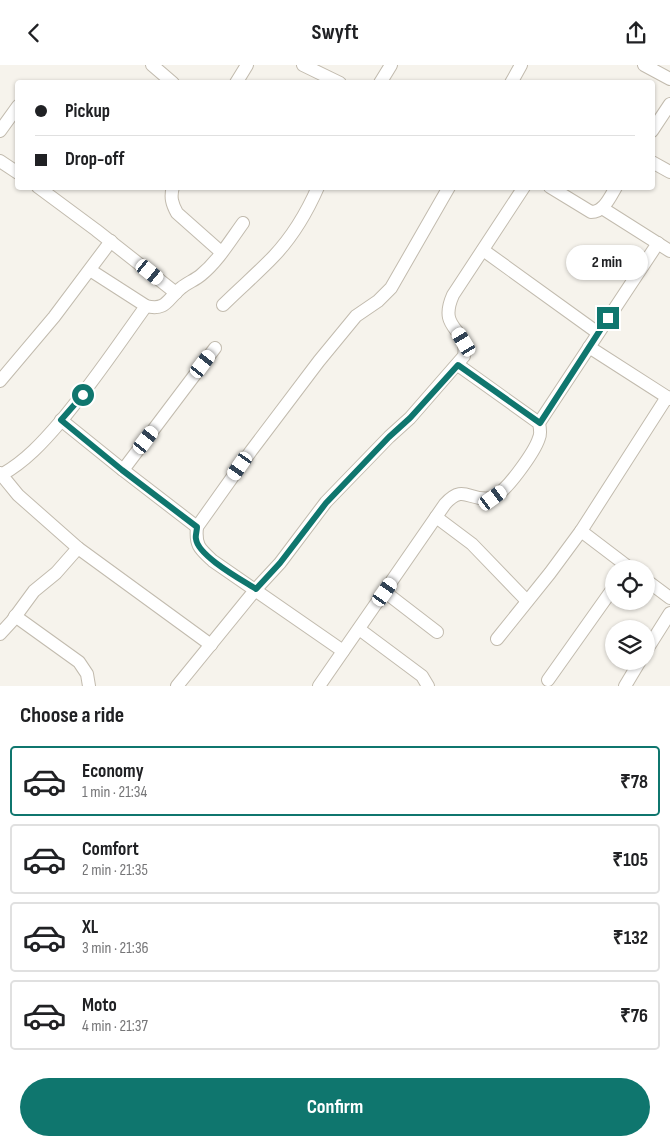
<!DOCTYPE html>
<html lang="en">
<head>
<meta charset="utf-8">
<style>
  :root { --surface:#fff; --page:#f6f6f6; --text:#202124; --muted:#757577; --line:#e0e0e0; --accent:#0f766e }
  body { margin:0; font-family:"Sofia Sans Condensed",sans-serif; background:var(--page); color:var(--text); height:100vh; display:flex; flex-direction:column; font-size:19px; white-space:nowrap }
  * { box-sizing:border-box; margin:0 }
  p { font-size:16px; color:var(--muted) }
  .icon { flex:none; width:28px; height:28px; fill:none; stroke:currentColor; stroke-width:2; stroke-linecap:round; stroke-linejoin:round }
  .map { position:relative; height:621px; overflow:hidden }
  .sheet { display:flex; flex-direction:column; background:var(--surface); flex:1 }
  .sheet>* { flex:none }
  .top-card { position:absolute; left:15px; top:15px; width:640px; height:110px; border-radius:5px; box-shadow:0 1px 4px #0004; display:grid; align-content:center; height:110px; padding:0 20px; background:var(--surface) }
  .controls { position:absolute; left:605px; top:495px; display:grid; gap:10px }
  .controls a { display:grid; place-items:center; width:50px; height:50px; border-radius:50%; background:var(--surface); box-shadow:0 1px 4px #0004; font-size:25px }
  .end { position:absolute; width:22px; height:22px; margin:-11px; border:6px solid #0f766e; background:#fff; box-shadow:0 0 0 2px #fff }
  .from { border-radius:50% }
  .bubble { position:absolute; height:35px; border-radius:18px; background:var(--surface); box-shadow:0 1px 4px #0004; font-size:16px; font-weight:700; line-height:35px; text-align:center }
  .car { position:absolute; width:15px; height:30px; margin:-15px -8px; border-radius:6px; box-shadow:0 0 4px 1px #0007; background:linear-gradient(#fff 24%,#345 0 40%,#fff 0 76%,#345 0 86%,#fff 0) }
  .top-card b { display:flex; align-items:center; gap:18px; height:48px; font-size:19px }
  .top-card b+b { border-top:1px solid var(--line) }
  .top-card i { width:12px; height:12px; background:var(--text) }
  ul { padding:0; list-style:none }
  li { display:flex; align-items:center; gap:15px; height:70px; margin:0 10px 8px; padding:0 10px; border:2px solid var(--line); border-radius:5px }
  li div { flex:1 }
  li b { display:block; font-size:19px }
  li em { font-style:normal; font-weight:700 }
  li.on { border-color:var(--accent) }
  li>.icon { width:45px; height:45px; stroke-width:1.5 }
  h2 { padding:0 20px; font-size:22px; line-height:60px }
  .cta { display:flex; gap:10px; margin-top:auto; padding:10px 20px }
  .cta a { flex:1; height:58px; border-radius:30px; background:var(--accent); color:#fff; font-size:20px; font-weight:700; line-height:58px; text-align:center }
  header { display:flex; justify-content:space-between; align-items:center; height:65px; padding:0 20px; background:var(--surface); font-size:22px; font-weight:700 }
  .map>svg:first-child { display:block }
</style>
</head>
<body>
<header><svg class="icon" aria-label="back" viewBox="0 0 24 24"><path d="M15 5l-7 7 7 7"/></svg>Swyft<svg class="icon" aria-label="share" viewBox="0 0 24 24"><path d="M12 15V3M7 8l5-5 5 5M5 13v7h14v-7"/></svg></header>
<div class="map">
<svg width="670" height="621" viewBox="0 0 670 621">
  <rect width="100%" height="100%" fill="#f6f3ec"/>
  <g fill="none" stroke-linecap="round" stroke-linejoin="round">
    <defs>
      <g id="street">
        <path d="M152,0L173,18"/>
        <path d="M303,0L340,18"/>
        <path d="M644,0L670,14"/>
        <path d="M236,18L247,0"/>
        <path d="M380,18L391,0"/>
        <path d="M511,18L521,0"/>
        <path d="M0,66L18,41"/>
        <path d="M652,66L670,39"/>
        <path d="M0,96L18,108"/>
        <path d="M652,97L670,107"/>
        <path d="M38,122L96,165L176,228"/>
        <path d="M173,122C170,132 172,139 177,148L221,187"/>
        <path d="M550,122L591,147C604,147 610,132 616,122"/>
        <path d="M602,143L670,186"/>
        <path d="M483,185L598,268"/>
        <path d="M90,205L146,241C167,246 167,234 181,223C187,218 195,215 201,210C218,196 230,176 243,158"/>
        <path d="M223,240C240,223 258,208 274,191C292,172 307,147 318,122"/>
        <path d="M589,282L670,334"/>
        <path d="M0,316L54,252L111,176"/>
        <path d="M61,355L123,405L197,462"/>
        <path d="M539,358L658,178"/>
        <path d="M123,405L215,283"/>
        <path d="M0,408L18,430L78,483L211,580"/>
        <path d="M1,410C25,397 44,376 61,356C92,319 118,280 146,241"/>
        <path d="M436,452L472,479L527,536"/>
        <path d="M581,466L631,504"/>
        <path d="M646,515L670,533"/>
        <path d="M385,527L437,567"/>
        <path d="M15,551L79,597L87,609L89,621"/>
        <path d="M359,564L422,611L428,621"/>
        <path d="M0,569L12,556L34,526L56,508L78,483"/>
        <path d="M497,574L550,508L581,466L667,332"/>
        <path d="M343,586L213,496C200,484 195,481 197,462L251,386L319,296L356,251L378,236L391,223L449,122"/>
        <path d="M646,586L670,548"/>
        <path d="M548,615L614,522"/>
        <path d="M177,621L256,524L280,498L326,437L389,372L410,353L464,291C469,262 437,266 453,230L524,122"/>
        <path d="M319,621L445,439C464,418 469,437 491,433C504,431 535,386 539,373C541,369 540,363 539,358L458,300"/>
        <path d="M625,621L640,596"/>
      </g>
    </defs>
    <use href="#street" stroke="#c2bbae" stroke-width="14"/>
    <use href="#street" stroke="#fff" stroke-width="12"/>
  </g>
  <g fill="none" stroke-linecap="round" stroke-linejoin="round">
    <path stroke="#0f766e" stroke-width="6" d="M83,330L61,355L122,405L197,462C197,466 195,471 196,474C198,491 242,515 256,524L280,498L326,438L389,372L410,353L458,300L540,358L608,253"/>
  </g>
</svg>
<div class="controls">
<a><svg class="icon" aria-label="locate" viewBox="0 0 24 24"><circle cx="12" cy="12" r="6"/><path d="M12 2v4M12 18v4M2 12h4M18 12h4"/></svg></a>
<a><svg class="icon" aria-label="layers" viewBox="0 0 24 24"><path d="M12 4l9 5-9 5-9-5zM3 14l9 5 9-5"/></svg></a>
</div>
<i class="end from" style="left:83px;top:330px"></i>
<i class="end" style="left:608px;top:253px"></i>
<div class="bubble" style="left:566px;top:180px;width:82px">2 min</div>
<i class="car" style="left:150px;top:207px;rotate:129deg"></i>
<i class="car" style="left:464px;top:277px;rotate:329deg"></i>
<i class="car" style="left:203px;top:299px;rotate:37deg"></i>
<i class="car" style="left:146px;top:375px;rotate:37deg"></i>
<i class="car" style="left:240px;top:401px;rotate:215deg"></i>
<i class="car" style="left:493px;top:433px;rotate:54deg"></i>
<i class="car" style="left:385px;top:527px;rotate:35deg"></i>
<div class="top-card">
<b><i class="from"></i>Pickup</b>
<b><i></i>Drop-off</b>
</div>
</div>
<section class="sheet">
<h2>Choose a ride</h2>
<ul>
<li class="on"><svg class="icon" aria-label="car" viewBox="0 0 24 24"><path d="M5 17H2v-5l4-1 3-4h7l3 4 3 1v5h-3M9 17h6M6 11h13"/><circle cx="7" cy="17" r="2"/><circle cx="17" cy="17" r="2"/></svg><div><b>Economy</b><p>1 min · 21:34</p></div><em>₹78</em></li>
<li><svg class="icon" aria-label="car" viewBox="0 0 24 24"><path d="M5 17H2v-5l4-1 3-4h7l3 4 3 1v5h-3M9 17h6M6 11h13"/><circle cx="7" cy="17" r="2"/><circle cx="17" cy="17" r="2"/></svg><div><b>Comfort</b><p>2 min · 21:35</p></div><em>₹105</em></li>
<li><svg class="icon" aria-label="car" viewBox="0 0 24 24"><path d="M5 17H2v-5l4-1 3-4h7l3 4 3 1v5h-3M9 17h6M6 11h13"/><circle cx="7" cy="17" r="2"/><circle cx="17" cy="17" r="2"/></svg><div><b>XL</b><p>3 min · 21:36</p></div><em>₹132</em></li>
<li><svg class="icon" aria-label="car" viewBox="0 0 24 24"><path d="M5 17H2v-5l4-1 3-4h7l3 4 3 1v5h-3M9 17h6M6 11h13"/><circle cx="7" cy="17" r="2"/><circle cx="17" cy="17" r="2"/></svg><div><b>Moto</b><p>4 min · 21:37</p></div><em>₹76</em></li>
</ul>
<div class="cta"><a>Confirm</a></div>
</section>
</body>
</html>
